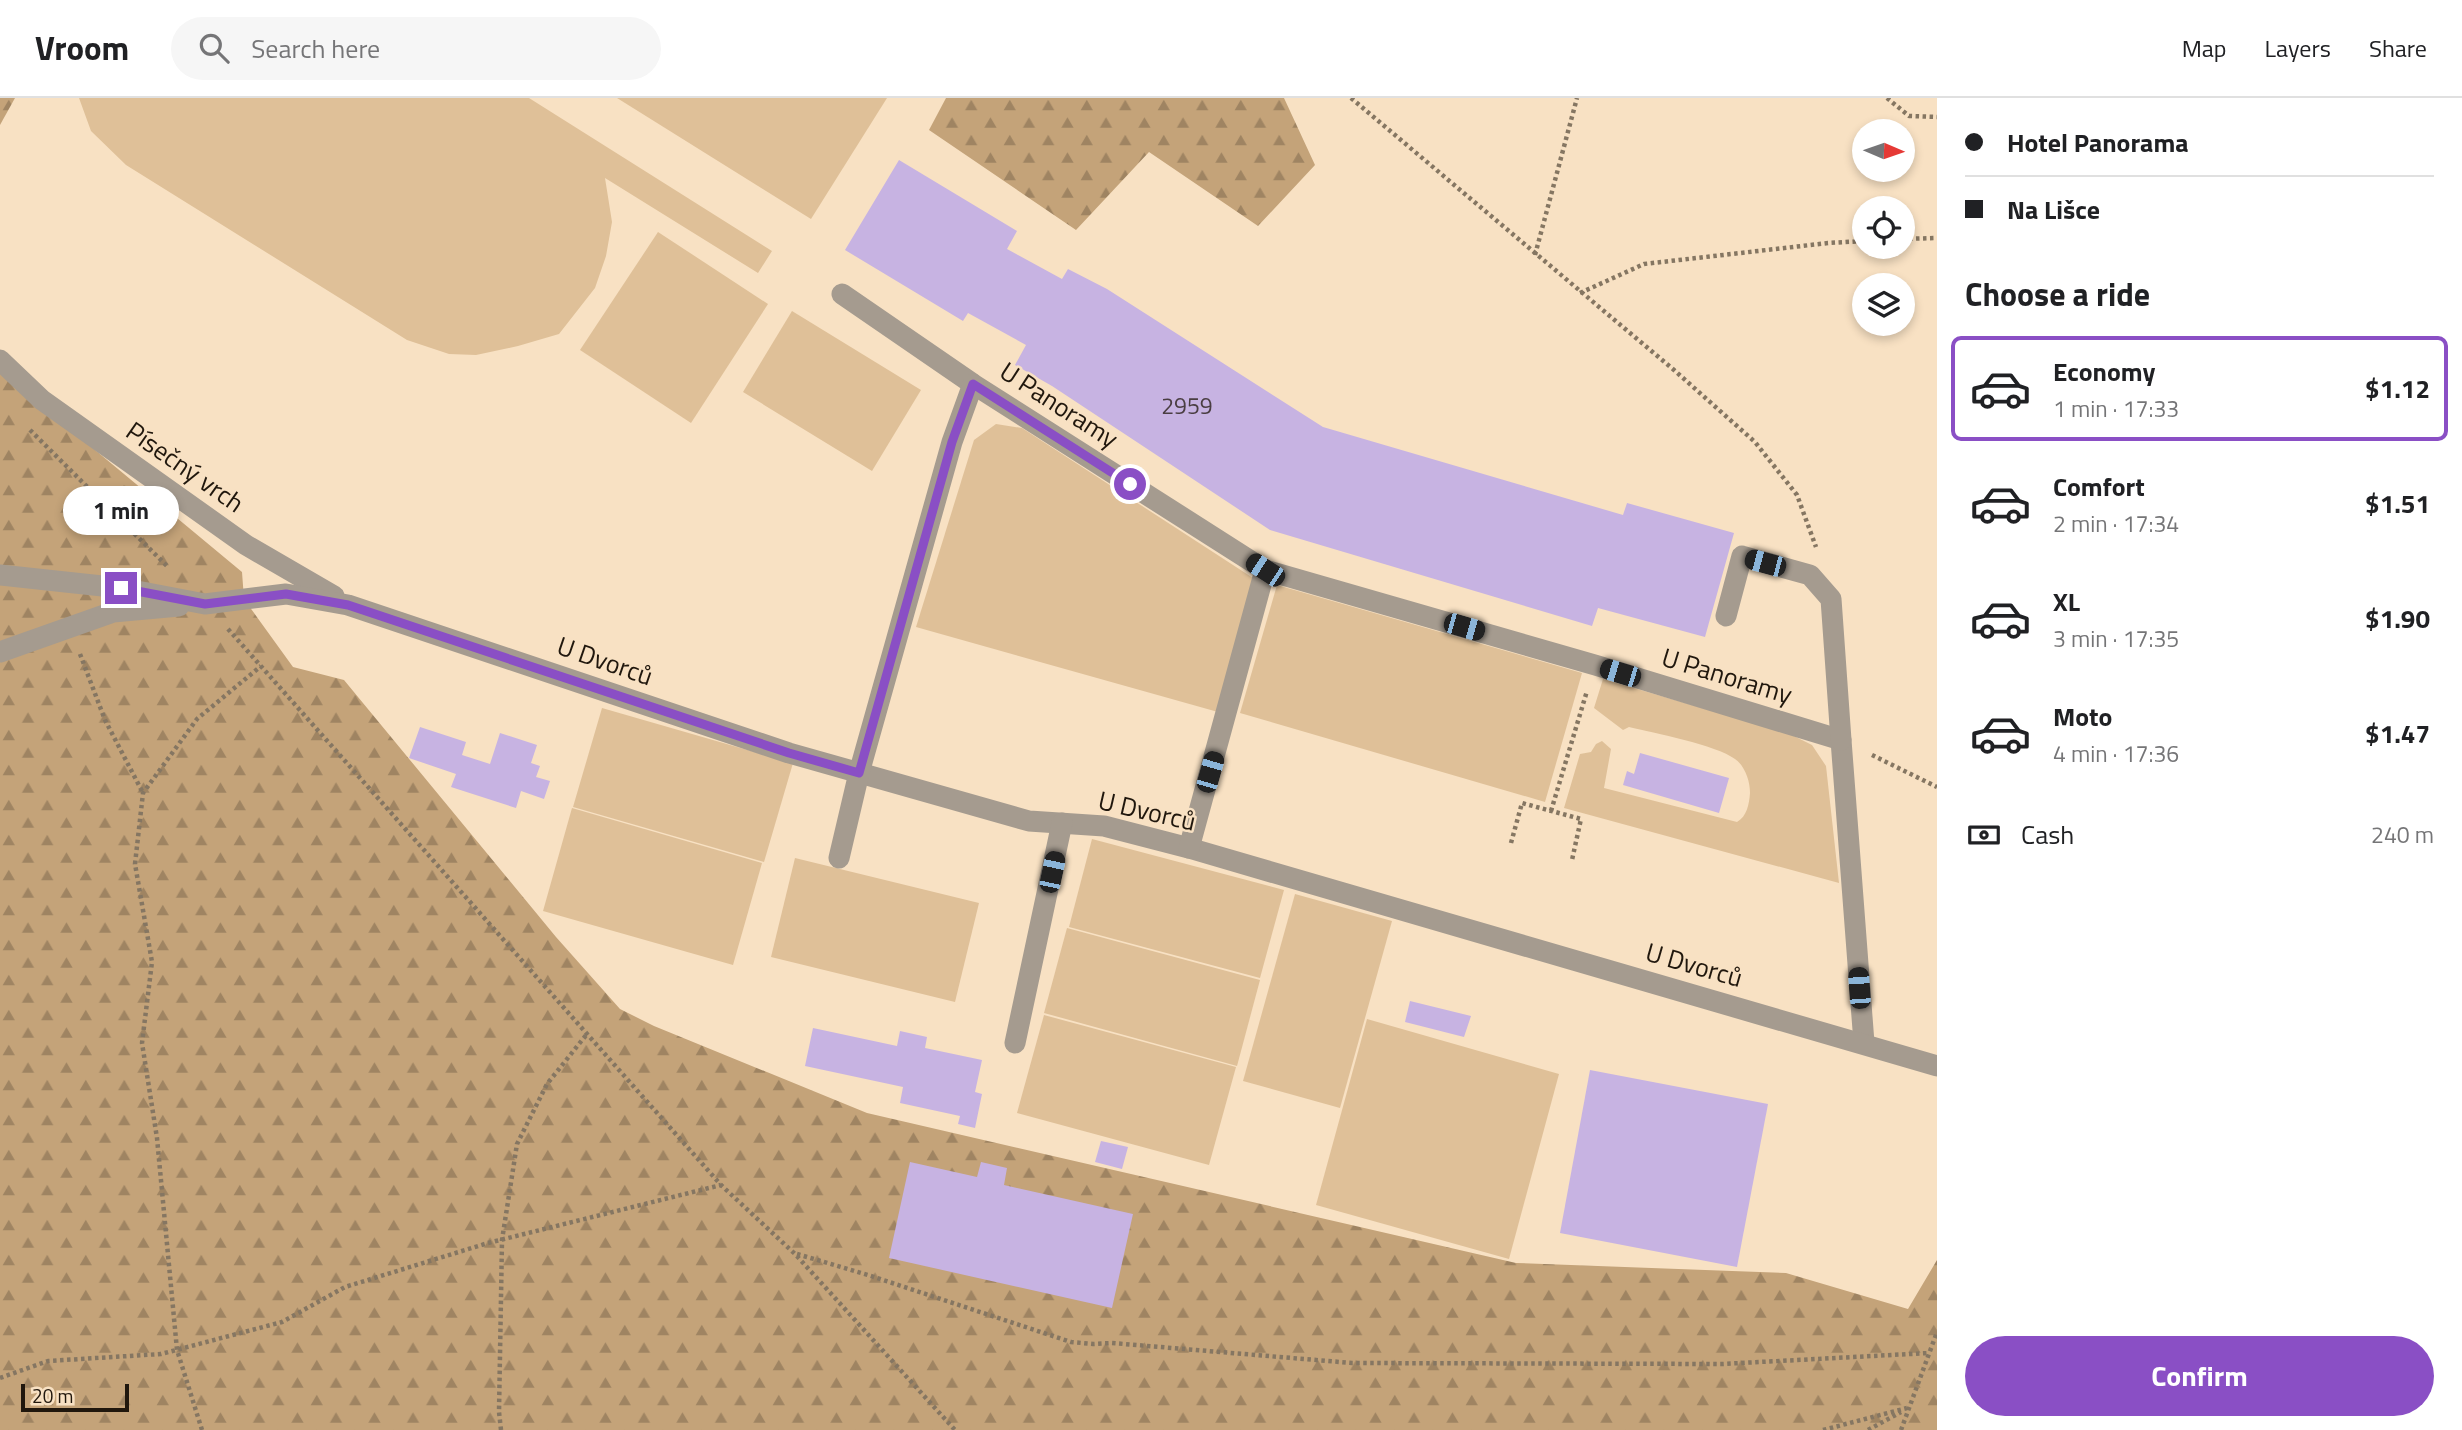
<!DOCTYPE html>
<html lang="en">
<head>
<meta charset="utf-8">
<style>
  :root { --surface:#fff; --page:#f6f6f6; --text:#202124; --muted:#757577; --line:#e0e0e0; --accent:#8a4fc5 }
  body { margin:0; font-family:"Titillium Web",sans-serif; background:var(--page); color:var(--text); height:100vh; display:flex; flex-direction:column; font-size:26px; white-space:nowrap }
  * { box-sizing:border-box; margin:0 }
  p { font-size:23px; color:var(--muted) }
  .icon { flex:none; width:38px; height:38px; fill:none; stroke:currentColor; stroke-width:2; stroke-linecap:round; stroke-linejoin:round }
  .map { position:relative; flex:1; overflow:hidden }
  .sheet { display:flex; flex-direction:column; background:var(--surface); width:525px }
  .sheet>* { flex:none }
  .top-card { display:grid; align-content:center; height:154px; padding:0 28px; background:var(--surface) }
  .needle { width:46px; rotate:92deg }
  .fabs { position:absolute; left:1852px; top:21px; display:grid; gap:14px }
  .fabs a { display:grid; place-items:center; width:63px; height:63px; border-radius:50%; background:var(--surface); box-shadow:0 4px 10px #0003; font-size:35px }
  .scale { position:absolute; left:21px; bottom:18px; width:108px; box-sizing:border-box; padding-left:7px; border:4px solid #20170d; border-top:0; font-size:19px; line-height:24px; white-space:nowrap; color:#20170d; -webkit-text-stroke:5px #f8e1c3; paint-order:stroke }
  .end { position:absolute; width:32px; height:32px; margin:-16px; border:9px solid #8a4fc5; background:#fff; box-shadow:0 0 0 4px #fff }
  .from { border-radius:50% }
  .bubble { position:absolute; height:49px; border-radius:24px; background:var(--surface); box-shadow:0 4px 10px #0003; font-size:23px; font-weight:700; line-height:49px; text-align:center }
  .car { position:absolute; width:21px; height:42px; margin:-21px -10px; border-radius:9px; box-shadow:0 0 5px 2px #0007; background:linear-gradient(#222 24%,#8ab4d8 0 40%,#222 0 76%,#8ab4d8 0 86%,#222 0) }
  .top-card b { display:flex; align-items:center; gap:24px; height:66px; font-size:26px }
  .top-card b+b { border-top:2px solid var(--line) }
  .top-card i { width:18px; height:18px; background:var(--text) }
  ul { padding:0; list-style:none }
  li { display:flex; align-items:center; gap:21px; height:105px; margin:0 14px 10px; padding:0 14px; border:4px solid transparent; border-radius:10px }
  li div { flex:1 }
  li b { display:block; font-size:26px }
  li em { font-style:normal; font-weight:700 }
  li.current { border-color:var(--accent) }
  li>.icon { width:63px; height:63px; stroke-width:1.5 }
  h2 { padding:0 28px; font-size:32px; line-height:84px }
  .pay { display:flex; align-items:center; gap:18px; height:77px; padding:0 28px; font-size:26px }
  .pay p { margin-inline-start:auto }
  .primary-button { display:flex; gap:14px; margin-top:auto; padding:14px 28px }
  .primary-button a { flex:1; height:80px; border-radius:42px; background:var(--accent); color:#fff; font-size:28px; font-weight:700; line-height:80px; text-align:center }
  header { display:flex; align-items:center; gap:42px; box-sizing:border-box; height:98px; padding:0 35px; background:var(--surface); border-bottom:2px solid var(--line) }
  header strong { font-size:33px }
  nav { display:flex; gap:38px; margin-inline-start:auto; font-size:24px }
  .search { width:490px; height:63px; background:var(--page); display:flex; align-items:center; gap:18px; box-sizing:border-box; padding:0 24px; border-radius:38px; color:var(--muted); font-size:26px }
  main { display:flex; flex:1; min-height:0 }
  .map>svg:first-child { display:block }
</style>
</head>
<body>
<header>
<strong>Vroom</strong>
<div class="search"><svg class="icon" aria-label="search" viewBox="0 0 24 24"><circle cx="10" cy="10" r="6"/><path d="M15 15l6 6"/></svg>Search here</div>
<nav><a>Map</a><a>Layers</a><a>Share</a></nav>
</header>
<main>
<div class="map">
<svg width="1937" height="1332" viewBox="0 0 1937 1332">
  <defs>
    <pattern id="forest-firs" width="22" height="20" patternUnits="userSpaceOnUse" patternTransform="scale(1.75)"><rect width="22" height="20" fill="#c4a379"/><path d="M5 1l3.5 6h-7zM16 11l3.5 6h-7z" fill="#9f8462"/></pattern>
  </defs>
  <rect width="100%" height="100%" fill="#f8e1c3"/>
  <g fill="#dfc098">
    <path d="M79,0H529L772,153L758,175L605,80L612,124L606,158L595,190L559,236L518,248L476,257L449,256L407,242L126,67L91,33Z"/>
    <path d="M617,0H887L811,121Z"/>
    <path d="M658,134L768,206L691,325L580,252Z"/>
    <path d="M792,213L921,292L872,373L743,294Z"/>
    <path d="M996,326L1022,330L1253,480L1218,614L916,529L974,342Z"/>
    <path d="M1277,487L1582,575L1545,704L1240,615Z"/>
    <path d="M1603,581L1788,635L1812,647L1826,668L1839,785L1564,710L1580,656L1591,654L1596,646L1602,643L1611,651L1604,690L1737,724C1747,718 1749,707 1750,695C1750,683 1745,668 1735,661C1716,647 1654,635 1629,629L1623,632L1594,610Z"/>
    <path d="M602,610L793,665L764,764L573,709Z"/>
    <path d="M572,710L762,765L733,867L543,813Z"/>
    <path d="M1092,741L1284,792L1260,880L1069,829Z"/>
    <path d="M795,760L979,805L955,904L771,859Z"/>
    <path d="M1295,796L1392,823L1340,1010L1243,983Z"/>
    <path d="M1067,830L1260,882L1237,968L1044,915Z"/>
    <path d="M1044,917L1236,969L1209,1067L1017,1015Z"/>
    <path d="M1367,921L1559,976L1509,1161L1316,1107Z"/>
  </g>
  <g fill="url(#forest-firs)">
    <path d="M0,0H15L0,27Z"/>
    <path d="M946,0H1284L1315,67L1258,128L1149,54L1076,132L929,32Z"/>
    <path d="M0,273L242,474L244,501L293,569L344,582L556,839L620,911L654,928L867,1015L1516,1165L1786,1175L1908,1211L1937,1162V1332H0Z"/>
  </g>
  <g fill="#c7b3e2">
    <path d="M899,62L1017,133L1007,151L1062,181L1068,171L1107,191L1323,329L1623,417L1627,405L1734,435L1705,539L1598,510L1592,528L1270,432L1052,288L1015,267L1026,247L968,215L963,223L845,152Z"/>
    <path d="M420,629L466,644L462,657L490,666L500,635L537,647L531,665L540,668L536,679L550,683L544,701L521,693L516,710L451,689L456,676L409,660Z"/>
    <path d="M1640,655L1729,680L1719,715L1623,687L1627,673L1634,676Z"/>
    <path d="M1410,903L1471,918L1464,939L1405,924Z"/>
    <path d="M813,930L897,948L900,933L927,939L925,950L982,962L975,994L982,996L975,1030L958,1026L960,1018L900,1005L903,989L805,968Z"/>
    <path d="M1590,972L1768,1006L1737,1169L1560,1135Z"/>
    <path d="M1101,1043L1128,1049L1122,1071L1095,1064Z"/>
    <path d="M910,1064L977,1079L981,1064L1007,1070L1004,1087L1133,1116L1112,1210L889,1160Z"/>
  </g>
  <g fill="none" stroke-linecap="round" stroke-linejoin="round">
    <g stroke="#857662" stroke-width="4.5" stroke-dasharray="3.5 3.5" stroke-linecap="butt">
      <path d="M1351,0L1674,272L1755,344L1797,397L1816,449"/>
      <path d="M1887,0L1909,18L1937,19"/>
      <path d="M1902,141L1937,140"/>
      <path d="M1535,157L1577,0"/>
      <path d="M1580,195L1644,166L1828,145L1864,143"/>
      <path d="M30,332L168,469"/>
      <path d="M228,531L721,1087L795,1156L955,1332"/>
      <path d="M80,556L105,622L143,695"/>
      <path d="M1872,657L1937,689"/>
      <path d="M1551,713L1587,593"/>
      <path d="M1511,745L1522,705L1581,721L1572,762"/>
      <path d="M797,1156L868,1177L1071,1244L1093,1246L1112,1245L1352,1265L1722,1266L1929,1255"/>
      <path d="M0,1280L48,1263L161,1256L282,1224L345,1189L488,1145L721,1087"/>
      <path d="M202,1332L177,1252L157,1040L142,945L152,864L135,766L143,695L197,621L261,568"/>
      <path d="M501,1332L499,1314L502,1142L517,1046L547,986L587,936"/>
      <path d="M1823,1332L1907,1310"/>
      <path d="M1868,1332L1901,1314"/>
      <path d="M1901,1332L1937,1234"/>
    </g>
    <g stroke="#a59b8f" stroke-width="21">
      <path d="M842,196L973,286L1265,472L1595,567L1841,642L1864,945"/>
      <path d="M0,262L42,302L246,447L334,498"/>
      <path d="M0,477L121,490L205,506L286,496L348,507L789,655L1029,723L1104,728L1189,750L1937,968"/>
      <path d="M1726,518L1742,458L1810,477L1831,501L1841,642"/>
      <path d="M0,554L113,514L179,508"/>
      <path d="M1189,750L1265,472"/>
      <path d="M839,760L859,675L952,344L973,286"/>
      <path d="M1015,945L1062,725"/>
    </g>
  </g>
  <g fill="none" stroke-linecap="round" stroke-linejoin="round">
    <path stroke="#8a4fc5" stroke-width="9" d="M121,490L205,506L286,496L348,507L789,655L859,675L952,344L973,286L1130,386"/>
  </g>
  <g text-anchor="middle" stroke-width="5" stroke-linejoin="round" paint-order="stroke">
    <g font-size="23" fill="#4a3e42">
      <text x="1187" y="316">2959</text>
    </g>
    <g font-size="26" fill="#20170d" stroke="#f8e1c3">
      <text transform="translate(1059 307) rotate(33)" y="9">U Panoramy</text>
      <text transform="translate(185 369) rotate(35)" y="9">Písečný vrch</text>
      <text transform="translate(605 563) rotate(19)" y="9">U Dvorců</text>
      <text transform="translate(1727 578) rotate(17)" y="9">U Panoramy</text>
      <text transform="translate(1147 713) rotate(13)" y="9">U Dvorců</text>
      <text transform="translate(1694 867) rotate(16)" y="9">U Dvorců</text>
    </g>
  </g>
</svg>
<div class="fabs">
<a><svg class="needle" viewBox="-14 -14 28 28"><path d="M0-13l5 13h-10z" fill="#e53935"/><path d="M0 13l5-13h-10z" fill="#757577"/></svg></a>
<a><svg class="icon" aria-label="locate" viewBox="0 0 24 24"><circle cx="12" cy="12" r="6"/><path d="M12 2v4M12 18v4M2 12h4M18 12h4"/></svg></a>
<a><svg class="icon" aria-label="layers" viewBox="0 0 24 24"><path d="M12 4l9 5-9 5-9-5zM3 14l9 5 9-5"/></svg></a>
</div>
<div class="scale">20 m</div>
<i class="end from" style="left:1130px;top:386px"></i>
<i class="end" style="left:121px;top:490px"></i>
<div class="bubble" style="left:63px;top:388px;width:116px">1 min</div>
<i class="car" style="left:1765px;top:465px;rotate:285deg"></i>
<i class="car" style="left:1265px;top:472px;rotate:303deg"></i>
<i class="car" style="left:1464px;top:529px;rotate:106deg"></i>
<i class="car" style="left:1620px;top:575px;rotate:287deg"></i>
<i class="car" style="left:1210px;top:674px;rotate:16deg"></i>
<i class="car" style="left:1052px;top:774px;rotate:12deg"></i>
<i class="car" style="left:1859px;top:890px;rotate:356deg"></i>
</div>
<section class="sheet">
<div class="top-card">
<b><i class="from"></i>Hotel Panorama</b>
<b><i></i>Na Lišce</b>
</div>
<h2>Choose a ride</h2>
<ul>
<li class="current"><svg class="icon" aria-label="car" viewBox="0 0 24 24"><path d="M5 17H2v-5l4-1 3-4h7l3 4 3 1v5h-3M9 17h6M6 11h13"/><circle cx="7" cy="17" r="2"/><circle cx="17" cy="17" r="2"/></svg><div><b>Economy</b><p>1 min · 17:33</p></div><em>$1.12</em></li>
<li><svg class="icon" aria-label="car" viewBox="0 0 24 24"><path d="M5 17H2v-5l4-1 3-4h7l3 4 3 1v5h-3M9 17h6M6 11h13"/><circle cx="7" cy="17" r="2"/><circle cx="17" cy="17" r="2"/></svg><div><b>Comfort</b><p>2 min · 17:34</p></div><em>$1.51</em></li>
<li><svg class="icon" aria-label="car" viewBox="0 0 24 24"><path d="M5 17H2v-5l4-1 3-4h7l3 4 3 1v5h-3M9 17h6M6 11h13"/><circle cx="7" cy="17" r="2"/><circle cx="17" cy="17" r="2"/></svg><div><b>XL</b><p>3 min · 17:35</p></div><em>$1.90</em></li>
<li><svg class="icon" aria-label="car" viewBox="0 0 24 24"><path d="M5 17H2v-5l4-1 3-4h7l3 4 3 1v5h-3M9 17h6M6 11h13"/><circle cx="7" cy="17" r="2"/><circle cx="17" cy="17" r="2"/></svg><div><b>Moto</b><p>4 min · 17:36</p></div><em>$1.47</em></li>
</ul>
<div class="pay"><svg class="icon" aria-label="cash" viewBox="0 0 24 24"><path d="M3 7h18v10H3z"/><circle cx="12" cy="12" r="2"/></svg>Cash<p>240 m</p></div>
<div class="primary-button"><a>Confirm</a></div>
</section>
</main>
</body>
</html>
